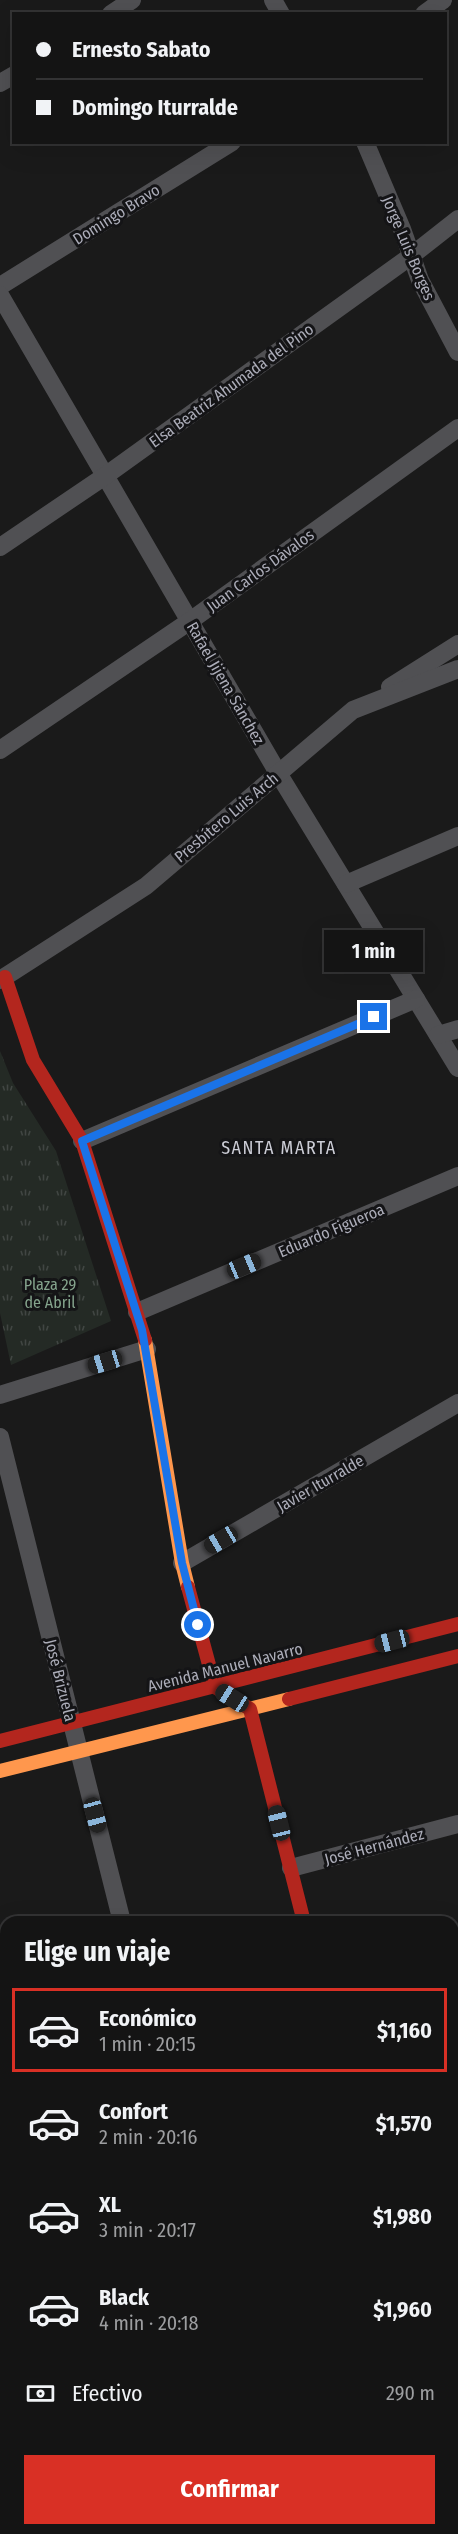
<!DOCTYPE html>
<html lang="es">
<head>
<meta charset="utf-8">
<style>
  :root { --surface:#141414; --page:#212122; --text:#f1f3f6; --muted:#9d9ea0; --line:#333334; --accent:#d93025 }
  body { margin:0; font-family:"Fira Sans Condensed",sans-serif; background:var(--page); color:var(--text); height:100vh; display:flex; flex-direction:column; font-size:22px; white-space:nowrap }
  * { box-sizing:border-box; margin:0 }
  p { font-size:20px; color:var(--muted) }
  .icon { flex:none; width:33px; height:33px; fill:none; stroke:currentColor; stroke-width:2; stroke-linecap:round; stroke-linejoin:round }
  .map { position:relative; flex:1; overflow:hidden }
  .drawer { position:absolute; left:0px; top:1916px; width:459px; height:620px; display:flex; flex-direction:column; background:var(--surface); border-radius:18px 18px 0 0; box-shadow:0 6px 24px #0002,0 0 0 2px var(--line) }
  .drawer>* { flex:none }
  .banner { position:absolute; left:12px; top:12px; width:435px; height:132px; border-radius:0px; box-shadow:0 6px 24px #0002,0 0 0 2px var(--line); display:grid; align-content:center; height:132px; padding:0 24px; background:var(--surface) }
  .end { position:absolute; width:27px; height:27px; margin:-14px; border:8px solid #1a73e8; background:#fff; box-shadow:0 0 0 3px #fff }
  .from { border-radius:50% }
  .bubble { position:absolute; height:42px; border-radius:0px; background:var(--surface); box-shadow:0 6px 24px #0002,0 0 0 2px var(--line); font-size:20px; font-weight:700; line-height:42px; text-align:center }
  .car { position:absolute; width:18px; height:36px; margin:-18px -9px; border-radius:8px; box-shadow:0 0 4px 2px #0007; background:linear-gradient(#222 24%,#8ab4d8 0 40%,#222 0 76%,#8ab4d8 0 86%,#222 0) }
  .banner b { display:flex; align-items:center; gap:21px; height:57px; font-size:22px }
  .banner b+b { border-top:2px solid var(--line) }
  .banner i { width:15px; height:15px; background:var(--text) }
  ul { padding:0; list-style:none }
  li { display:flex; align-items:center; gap:18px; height:84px; margin:0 12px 9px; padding:0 12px; border:3px solid transparent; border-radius:0px }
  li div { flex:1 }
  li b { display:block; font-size:22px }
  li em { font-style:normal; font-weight:700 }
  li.current { border-color:var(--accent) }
  li>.icon { width:54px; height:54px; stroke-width:1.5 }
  h2 { padding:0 24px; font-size:27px; line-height:72px }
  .pay { display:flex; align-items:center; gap:15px; height:66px; padding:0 24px; font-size:22px }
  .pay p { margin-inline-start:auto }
  .cta { display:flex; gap:12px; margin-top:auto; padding:12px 24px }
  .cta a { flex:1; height:69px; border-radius:0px; background:var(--accent); color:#fff; font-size:24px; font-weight:700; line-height:69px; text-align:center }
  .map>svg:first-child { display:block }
</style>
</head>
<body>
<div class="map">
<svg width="458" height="2534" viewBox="0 0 458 2534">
  <defs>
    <pattern id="grass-tufts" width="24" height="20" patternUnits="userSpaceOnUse" patternTransform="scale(1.5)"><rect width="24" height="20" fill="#242a25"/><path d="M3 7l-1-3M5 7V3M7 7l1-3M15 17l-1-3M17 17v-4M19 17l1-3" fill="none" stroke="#414643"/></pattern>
  </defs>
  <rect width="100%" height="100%" fill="#1a1a1a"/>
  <path fill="url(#grass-tufts)" d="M0,1051L13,1083L56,1151L111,1321L11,1365L0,1313Z"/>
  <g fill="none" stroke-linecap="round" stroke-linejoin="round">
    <g stroke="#505053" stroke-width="18">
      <path d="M273,0L281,14"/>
      <path d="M111,14L132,0"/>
      <path d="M424,14L443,0"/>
      <path d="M0,83L14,75"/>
      <path d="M365,142L402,229L420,280L458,352"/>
      <path d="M0,286L232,142"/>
      <path d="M0,295L278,773L458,1068"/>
      <path d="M0,547L105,476L411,256L458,219"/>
      <path d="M390,687L458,644"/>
      <path d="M0,750L190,621L458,428"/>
      <path d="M346,884L458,836"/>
      <path d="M0,980L146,886L353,710L458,669"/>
      <path d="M438,1035L458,1029"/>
      <path d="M82,1141L416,999"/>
      <path d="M137,1312L458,1176"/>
      <path d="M0,1395L147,1349"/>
      <path d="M0,1437L122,1922"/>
      <path d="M182,1563L458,1403"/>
      <path d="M291,1868L458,1824"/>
      <path d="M453,1986L458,1985"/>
      <path d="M0,2100L6,2099"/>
      <path d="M0,2112L6,2135"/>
      <path d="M453,2149L458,2148"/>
      <path d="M453,2310L458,2309"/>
      <path d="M0,2426L6,2425"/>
      <path d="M453,2475L458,2474"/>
      <path d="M453,2503L458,2523"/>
      <path d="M279,2529L280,2534"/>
    </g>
    <g stroke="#ff974d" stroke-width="14">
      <path d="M145,1340L182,1563L188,1587"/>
      <path d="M0,1771L289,1699"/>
    </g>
    <g stroke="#b3261e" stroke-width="14">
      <path d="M5,977L33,1060L82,1141L145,1340"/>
      <path d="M188,1587L215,1687L250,1709L304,1922"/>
      <path d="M289,1699L458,1656"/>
      <path d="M0,1741L458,1624"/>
    </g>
  </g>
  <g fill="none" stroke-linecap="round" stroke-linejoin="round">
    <path stroke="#1a73e8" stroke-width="8" d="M198,1625L182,1563L142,1330L82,1141L374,1017"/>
  </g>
  <g text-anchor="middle" stroke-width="6" stroke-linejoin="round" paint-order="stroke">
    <g font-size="16" fill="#acadb9" stroke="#141416">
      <text transform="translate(116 214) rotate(-32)" y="6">Domingo Bravo</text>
      <text transform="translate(409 248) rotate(67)" y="6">Jorge Luis Borges</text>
      <text transform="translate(231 385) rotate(-36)" y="6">Elsa Beatriz Ahumada del Pino</text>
      <text transform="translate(260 570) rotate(-36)" y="6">Juan Carlos Dávalos</text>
      <text transform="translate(226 683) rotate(60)" y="6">Rafael Jijena Sánchez</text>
      <text transform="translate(226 817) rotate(-40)" y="6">Presbítero Luis Arch</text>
      <text transform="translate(331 1230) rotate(-23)" y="6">Eduardo Figueroa</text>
      <text transform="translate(320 1483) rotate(-30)" y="6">Javier Iturralde</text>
      <text transform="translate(225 1667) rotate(-14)" y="6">Avenida Manuel Navarro</text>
      <text transform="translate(61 1680) rotate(76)" y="6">José Brizuela</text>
      <text transform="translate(374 1846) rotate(-15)" y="6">José Hernández</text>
    </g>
    <g font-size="16" fill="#84a38c" stroke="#141416">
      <text x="50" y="1290">Plaza 29<tspan x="50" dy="18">de Abril</tspan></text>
    </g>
    <g font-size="18" letter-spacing="1.5" fill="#cccdd6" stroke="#141416">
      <text x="279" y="1154">SANTA MARTA</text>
    </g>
  </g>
</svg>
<i class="end from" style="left:198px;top:1625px"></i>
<i class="end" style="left:374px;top:1017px"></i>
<div class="bubble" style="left:324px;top:930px;width:99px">1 min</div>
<i class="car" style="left:244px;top:1266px;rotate:67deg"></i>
<i class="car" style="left:105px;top:1362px;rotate:253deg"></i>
<i class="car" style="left:221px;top:1540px;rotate:240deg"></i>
<i class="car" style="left:392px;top:1641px;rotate:256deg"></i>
<i class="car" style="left:232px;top:1698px;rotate:302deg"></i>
<i class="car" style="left:95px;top:1815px;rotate:165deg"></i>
<i class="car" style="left:279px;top:1823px;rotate:346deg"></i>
<div class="banner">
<b><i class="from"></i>Ernesto Sabato</b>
<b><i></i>Domingo Iturralde</b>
</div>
<section class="drawer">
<h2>Elige un viaje</h2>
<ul>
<li class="current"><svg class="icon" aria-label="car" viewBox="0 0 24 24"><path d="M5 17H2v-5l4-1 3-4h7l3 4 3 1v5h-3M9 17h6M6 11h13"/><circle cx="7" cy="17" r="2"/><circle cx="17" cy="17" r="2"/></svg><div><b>Económico</b><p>1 min · 20:15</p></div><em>$1,160</em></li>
<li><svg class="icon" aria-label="car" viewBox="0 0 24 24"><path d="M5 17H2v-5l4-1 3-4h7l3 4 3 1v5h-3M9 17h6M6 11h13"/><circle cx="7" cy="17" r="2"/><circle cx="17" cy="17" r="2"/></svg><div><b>Confort</b><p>2 min · 20:16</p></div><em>$1,570</em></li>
<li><svg class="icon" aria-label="car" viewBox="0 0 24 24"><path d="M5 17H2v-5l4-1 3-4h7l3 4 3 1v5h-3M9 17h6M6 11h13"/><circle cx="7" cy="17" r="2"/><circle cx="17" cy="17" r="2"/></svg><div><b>XL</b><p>3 min · 20:17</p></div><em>$1,980</em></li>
<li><svg class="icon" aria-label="car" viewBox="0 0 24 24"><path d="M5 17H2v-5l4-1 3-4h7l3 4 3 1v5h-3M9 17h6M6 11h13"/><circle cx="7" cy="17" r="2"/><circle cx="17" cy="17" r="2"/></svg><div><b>Black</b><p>4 min · 20:18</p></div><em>$1,960</em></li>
</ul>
<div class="pay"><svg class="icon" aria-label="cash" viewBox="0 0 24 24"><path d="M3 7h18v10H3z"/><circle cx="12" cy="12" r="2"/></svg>Efectivo<p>290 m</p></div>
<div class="cta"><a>Confirmar</a></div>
</section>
</div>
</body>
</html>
